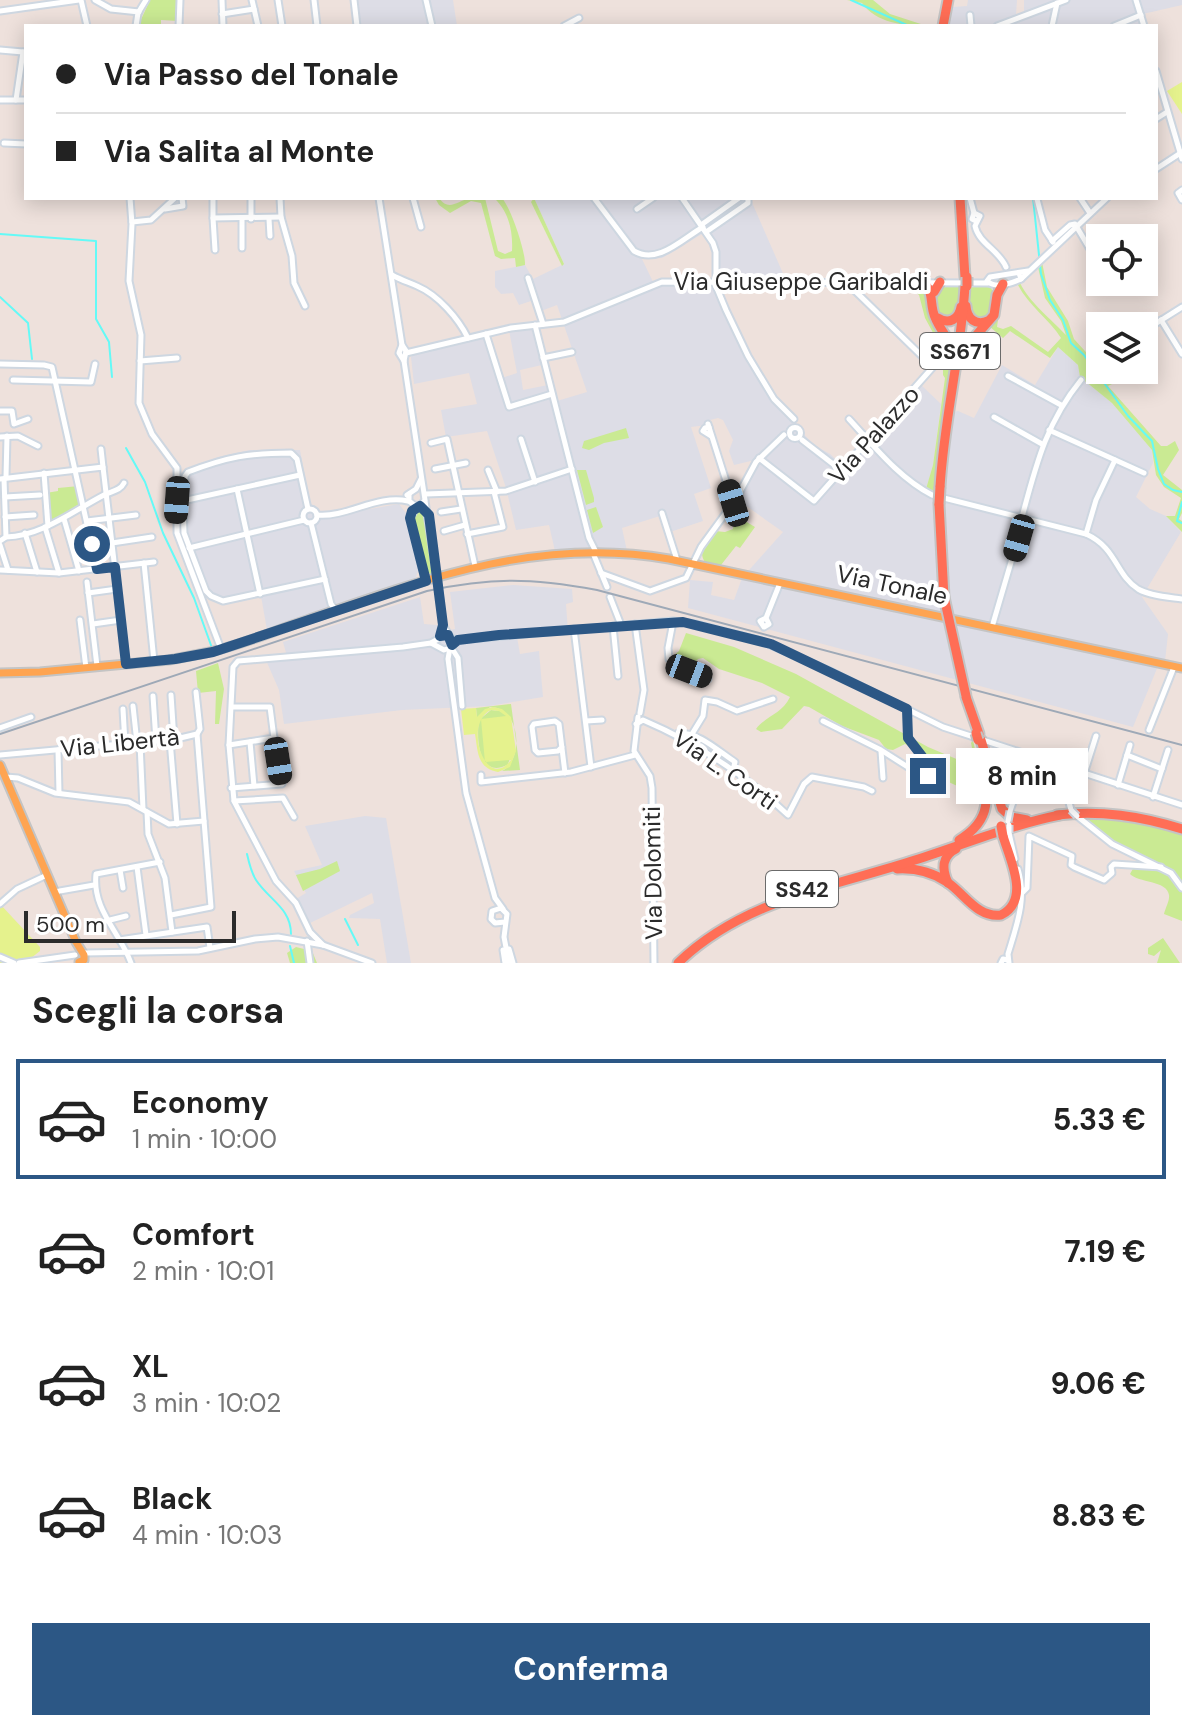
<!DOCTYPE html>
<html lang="it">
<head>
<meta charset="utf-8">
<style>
  :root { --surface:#fff; --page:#f2f2f2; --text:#222; --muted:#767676; --line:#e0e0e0; --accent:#2c5785 }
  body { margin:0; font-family:"DM Sans",sans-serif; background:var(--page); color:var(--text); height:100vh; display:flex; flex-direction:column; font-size:30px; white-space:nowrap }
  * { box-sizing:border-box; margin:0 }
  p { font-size:26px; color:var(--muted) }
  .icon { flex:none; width:44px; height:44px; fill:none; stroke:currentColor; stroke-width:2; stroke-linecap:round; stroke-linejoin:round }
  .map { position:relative; height:963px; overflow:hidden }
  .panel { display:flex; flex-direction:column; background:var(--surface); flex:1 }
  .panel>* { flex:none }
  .banner { position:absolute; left:24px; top:24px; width:1134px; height:176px; border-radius:0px; box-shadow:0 4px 20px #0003; display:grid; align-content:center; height:176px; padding:0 32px; background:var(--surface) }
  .tools { position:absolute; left:1086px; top:224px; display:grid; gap:16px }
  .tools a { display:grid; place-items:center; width:72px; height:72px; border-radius:0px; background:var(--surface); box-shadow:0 4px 20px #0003; font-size:40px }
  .scale { position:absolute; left:24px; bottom:20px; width:212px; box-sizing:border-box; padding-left:8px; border:4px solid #2b2b2b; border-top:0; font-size:22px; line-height:28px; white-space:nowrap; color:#2b2b2b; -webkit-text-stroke:6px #fff; paint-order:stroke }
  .end { position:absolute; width:36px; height:36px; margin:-18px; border:10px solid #2c5785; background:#fff; box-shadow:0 0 0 4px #fff }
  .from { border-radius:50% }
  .bubble { position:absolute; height:56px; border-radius:0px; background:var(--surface); box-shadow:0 4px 20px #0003; font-size:26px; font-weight:700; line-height:56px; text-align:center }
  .car { position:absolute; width:24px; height:48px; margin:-24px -12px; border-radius:10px; box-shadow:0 0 6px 2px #0007; background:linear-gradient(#222 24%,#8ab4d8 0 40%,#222 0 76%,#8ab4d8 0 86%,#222 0) }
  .banner b { display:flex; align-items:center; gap:28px; height:76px; font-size:30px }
  .banner b+b { border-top:2px solid var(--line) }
  .banner i { width:20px; height:20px; background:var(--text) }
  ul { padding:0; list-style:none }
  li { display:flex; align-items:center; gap:24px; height:120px; margin:0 16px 12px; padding:0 16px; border:4px solid transparent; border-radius:0px }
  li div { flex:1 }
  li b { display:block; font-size:30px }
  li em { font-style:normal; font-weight:700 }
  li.active { border-color:var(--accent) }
  li>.icon { width:72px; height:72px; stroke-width:1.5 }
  h2 { padding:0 32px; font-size:36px; line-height:96px }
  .primary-button { display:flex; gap:16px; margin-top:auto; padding:16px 32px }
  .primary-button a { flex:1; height:92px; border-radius:0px; background:var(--accent); color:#fff; font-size:32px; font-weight:700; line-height:92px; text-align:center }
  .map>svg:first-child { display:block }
</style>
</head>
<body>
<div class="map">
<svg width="1182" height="963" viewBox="0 0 1182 963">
  <rect width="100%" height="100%" fill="#eee1dc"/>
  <g fill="#dddde6">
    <path d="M357,0H453L457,26H360Z"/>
    <path d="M968,0H1017L1016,15L1024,12V0H1182V5L1143,14L1145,26H949L952,7L967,6Z"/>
    <path d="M534,198H750L785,278L713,277L714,252L707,237L702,234L662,258L642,259L655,286L662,283L713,284L772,400L814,445L830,454L843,466L918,382L941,404L933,465L926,489L937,493L945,414L958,411L974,418L1002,365L1035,385L1058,347L1078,365L1080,377L1112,403L1152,450L1153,463L1136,497L1150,509L1166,516L1181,532L1142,597L1168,634L1165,661L1158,666L1133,727L688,608L690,580L713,582L711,595L734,600L742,578L783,532L735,498L755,460L734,465L729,451L733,440L723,420L718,418L706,421L707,425L691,427L711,488L694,494L703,521L670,532L663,515L622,528L627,551H555L549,525L516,530L506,488L487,431L446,437L441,410L477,404L469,373L414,384L411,357L415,353L489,335L502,378L517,373L509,330L533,328L542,365L520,370L523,390L548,385L557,401L587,392L557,305L541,311L537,299L519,305L513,293L501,294L495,287V271L525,265L533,279L564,264Z"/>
    <path d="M250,450H300L310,503L324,517L399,504L406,513L419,568L414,583L267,630L261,596L225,603L201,593L181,537L179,509L182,473L218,457Z"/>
    <path d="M513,585L572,589L573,602L566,604L568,632L517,637L520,654L539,651L543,697L489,706L402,710L284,724L279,690L265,658L287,656L283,642L420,597L424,624L437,625L438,632L455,629L450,592Z"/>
    <path d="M365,816L386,818L411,963H387L380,919L349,918L350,915L374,903L372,893L308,924L296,899L306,893L294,871L322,865L305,826Z"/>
  </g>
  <g fill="#caea93">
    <path d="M150,0H178V21L161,20V26H138Z"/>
    <path d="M847,0H873L890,14L927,26C904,26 876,23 862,3Z"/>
    <path d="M435,198H439C449,212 457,201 470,198C475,197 480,198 485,198L498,251L505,254L512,251C513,231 509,212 494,198H502C511,208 526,253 525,265L516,267L515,258L501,259L495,256L481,203L471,201L450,213L439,205Z"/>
    <path d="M534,198L564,264L562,266L531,202Z"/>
    <path d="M1042,262L1047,287L1068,321L1074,339L1094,361L1100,362V370H1104L1105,377L1116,382L1108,386L1161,446H1167L1175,441L1179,450L1163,475L1182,490V513L1179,519L1182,521V532L1166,516H1175L1181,498L1164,487L1156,475L1152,450L1112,403L1080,377L1078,365L1058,347L1050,358L1010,331L1003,338L989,326L999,313L997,327L1003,329L1011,326L1048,352L1061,338C1049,319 1028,305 1018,285L1020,283C1029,302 1052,320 1066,335L1061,321L1045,298L1038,267Z"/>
    <path d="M969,284L991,287L994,296L992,315L976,321L969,308Z"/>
    <path d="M911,285L925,286L953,363L937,494L926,489L933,465L945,378L943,375V351L925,318L919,295L913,290L900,288Z"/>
    <path d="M942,285H961L960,312L953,319L936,314L935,292Z"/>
    <path d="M626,428L629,438L604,443L589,450L582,448L584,441Z"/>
    <path d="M577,470H586L594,498V502L586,505Z"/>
    <path d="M79,486L83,505L50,524L46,493L58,491V488Z"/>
    <path d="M420,507L426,512L433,575L427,572L423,565L412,517L414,509Z"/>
    <path d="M596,507L603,527L593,533L587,510Z"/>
    <path d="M735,515L755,527L740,548L736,546L721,565L705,562C697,550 708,540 715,531L725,532L733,529Z"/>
    <path d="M686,633L734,647L796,674L928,747L973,766L975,763L971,743L973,740L984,792L968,791L940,778L921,752L905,744L893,750L886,749L879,740L842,726L809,707L804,706L782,729L761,732L756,729C767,715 782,714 790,697L762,683L719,669L703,658L698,659L690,668L680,665L672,657L679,651Z"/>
    <path d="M218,663L224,689L219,724H215L216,691L198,693L196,671Z"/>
    <path d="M511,704L520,770L502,771C525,759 520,707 490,707L477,718L476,708Z"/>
    <path d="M491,710C496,711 500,710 504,713C514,721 514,756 507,765C479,779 476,740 479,720Z"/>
    <path d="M1078,816L1137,820L1182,833V921L1164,914C1165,909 1170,900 1169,895C1167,880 1138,883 1130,874L1139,858L1124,850Z"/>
    <path d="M337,861L340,871L303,891L296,875L320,869Z"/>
    <path d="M1163,938L1180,963H1157L1161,950L1154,956L1148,954V948Z"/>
    <path d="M296,947L312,951L317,963H290L287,953Z"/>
  </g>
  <g fill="#e5f28d" fill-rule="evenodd">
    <path d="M1182,82V114L1167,91Z"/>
    <path d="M493,707L502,709L511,717L516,751L510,767L498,772C477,768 478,752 475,734L464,735L461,709L476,708L477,717L485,709ZM491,710L499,711L506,716L481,719L485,762L511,760C486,793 462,723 491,710Z"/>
    <path d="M0,904L40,947V951L31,958L0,963Z"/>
  </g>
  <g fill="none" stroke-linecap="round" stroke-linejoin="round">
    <g stroke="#64faf7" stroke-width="2">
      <path d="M851,0L909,26"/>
      <path d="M1033,198L1041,274L1050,300L1063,320L1071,343L1084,355L1128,416L1152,441L1158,469L1164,484L1173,490L1182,492"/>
      <path d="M0,234L96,241V319L109,342L112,377"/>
      <path d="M0,297L28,323L32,359"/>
      <path d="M126,448L145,482L163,533L194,598L212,648"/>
      <path d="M1182,502L1177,521L1182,523"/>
      <path d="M247,854C249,863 251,872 256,880C269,900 291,908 291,934"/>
      <path d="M345,919L358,945"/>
      <path d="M290,946L294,963"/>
    </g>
    <defs>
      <g id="minor">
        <path d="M81,0L87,26"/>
        <path d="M95,0L111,9L139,12"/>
        <path d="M222,0L223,26"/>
        <path d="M252,0L258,26"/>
        <path d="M278,0L282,26"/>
        <path d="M314,0L317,26"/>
        <path d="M354,0L357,26"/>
        <path d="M426,0L432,26"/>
        <path d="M1136,0L1144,26"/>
        <path d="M0,11L79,0"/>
        <path d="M222,14L254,9"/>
        <path d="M970,15L971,26"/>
        <path d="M136,26L138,13L146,0"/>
        <path d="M179,26L180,0"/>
        <path d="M564,26L579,18"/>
        <path d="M997,26L1066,0"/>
        <path d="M1052,26L1057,3"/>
        <path d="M1114,26L1141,15"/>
        <path d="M0,50L23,52"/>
        <path d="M1156,71L1182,159"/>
        <path d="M0,100H26"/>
        <path d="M16,100L23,52"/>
        <path d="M1156,119L1167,112"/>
        <path d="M4,143L26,144"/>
        <path d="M1156,169L1182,152"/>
        <path d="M1182,190L1178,193L1182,200"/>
        <path d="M130,198L132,224L129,281L141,335L139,403L152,434L177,468V533L221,649"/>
        <path d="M213,198V218"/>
        <path d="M280,198L281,217L292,256L294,283L305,306"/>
        <path d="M379,198L402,345L406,351L404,361L425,500L420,506L414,505L409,501V494"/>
        <path d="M413,198L421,227"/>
        <path d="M594,198L634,251C658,265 682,239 703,227"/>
        <path d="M682,198L713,243L716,252V286L726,310L748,356L774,399L794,419"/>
        <path d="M970,198L974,213L972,219L976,221"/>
        <path d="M1080,198L1090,213"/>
        <path d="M1037,199L1045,230L1053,242"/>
        <path d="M165,209L183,206L182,198"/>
        <path d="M637,209L653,198"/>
        <path d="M974,213L980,216L975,226C979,244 999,250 1006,267"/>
        <path d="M242,219V248"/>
        <path d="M251,219V198"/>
        <path d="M269,219L270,236"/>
        <path d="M132,222L151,220L175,198"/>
        <path d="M701,225L739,198"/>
        <path d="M706,232L748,203V198"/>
        <path d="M1052,241L1070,225L1075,224L1100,266"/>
        <path d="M215,250L213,218L281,217"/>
        <path d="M1019,273L1021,279C1012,283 995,289 987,281L990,277L1028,271"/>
        <path d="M392,275C401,280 408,282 417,286C438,295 458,318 468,338"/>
        <path d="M528,278L543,324"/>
        <path d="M1021,279L1107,198"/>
        <path d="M1101,285L1102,282"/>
        <path d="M1161,320L1182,354"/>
        <path d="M535,325L589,538L596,552"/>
        <path d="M1144,331L1182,307"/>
        <path d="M486,334L509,407L552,394"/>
        <path d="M402,345L399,353L404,361"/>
        <path d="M406,353L511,328L564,322L662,282L988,283"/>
        <path d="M543,358L572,352"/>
        <path d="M140,361L177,358"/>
        <path d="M0,364L44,365L52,367L97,569"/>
        <path d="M1008,376L1061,405"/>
        <path d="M13,380L91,382L95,364"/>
        <path d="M0,411H12L14,424L28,419"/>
        <path d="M994,417L1042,444"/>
        <path d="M849,419C874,446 899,478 932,495L1086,534C1117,548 1115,574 1138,589C1150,596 1168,597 1182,599"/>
        <path d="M708,424L733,503"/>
        <path d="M709,427L705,428L703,431L711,436"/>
        <circle cx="795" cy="433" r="5.5"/>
        <path d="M1049,430L1144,473"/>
        <path d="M0,437L18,436L38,446"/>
        <path d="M521,439L535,482"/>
        <path d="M802,440L842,471"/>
        <path d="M431,443L447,439L475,566"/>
        <path d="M101,449L103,467"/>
        <path d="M759,458L814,501L933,367L850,286L849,281"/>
        <path d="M435,469L466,463"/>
        <path d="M488,470L497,492"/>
        <path d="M44,473L48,526"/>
        <path d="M300,475L187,500L183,504L184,533L206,591L211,596L223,601L325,579"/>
        <path d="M6,477L7,436"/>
        <path d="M0,479L103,467L126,664"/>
        <path d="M4,479L6,537"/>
        <path d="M237,489L260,594"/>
        <path d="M426,494L506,491L572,469"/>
        <path d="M407,495L416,489L421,479"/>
        <path d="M5,497L40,495"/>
        <path d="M425,501L436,572"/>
        <path d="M185,502V476L188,472C227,457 249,453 291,453L297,459L308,509"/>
        <path d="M416,507L410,518L425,580"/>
        <circle cx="310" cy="516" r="7"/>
        <path d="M441,512L461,509"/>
        <path d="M662,513L677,560"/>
        <path d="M317,515C347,518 377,494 408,501"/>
        <path d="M5,517L34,515"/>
        <path d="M1022,517C1036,465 1046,423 1081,380"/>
        <path d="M64,519L79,571"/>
        <path d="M87,521L136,515"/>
        <path d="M311,523L331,604L334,608L338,609"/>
        <path d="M45,527L59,573"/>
        <path d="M444,531L465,525"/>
        <path d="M25,533L37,572"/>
        <path d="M467,534L503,527L494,492"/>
        <path d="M1086,534L1096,500L1115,460"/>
        <path d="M0,541L6,537C42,536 73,511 104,495C112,491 120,491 124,483"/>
        <path d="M112,543L152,537"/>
        <path d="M0,545L8,570"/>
        <path d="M189,548L304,520"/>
        <path d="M593,553L607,587"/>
        <path d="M144,563L154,661"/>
        <path d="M0,570L59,573L154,562"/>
        <path d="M601,573L650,591L686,578L701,547L736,499L756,462L784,435"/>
        <path d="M87,582L97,666"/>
        <path d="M439,592L443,625L452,640"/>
        <path d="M88,593L117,589"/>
        <path d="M610,597L621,625"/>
        <path d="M766,618L769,624L764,627L760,621L766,618L780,583"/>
        <path d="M80,620L86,668"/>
        <path d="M673,622L668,648L669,659L678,667L708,679"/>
        <path d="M93,624L121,620"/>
        <path d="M635,624L644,690L640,713"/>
        <path d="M613,626L618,676"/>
        <path d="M992,627L1024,518"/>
        <path d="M574,629L591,767"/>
        <path d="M451,638L458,640L673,621L696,624L759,640L830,671L943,727L1182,805"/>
        <path d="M431,643L444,650L450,648"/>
        <path d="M451,647L458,658L462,706"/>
        <path d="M450,648L448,659L466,793L495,898L503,909"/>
        <path d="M171,695L174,740"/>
        <path d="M153,696L156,741"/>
        <path d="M133,706L137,743"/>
        <path d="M233,707H270L274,738"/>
        <path d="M123,709L125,744"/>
        <path d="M638,717L634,751L650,776L652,788L654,963"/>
        <path d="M586,721L602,720"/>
        <path d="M823,721L881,750L914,771L932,778L934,772L908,738L907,709"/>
        <path d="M636,724L643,720C697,743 745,775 788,815L804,784L812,777L864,787L872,791"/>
        <path d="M0,728L31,717"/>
        <path d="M1149,730L1174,667"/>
        <path d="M678,733C699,732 718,751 735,762L733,770"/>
        <path d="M692,734L703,716L705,700L717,702L737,711L773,699"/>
        <path d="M170,740L177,824"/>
        <path d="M250,742L254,786"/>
        <path d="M140,743L143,809"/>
        <path d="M229,745L274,738L282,784L231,788"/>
        <path d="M562,747L558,751L538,753L535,750L532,727L534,724L555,721L559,724C561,740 563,757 565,773"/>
        <path d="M58,750L59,793"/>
        <path d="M881,751L883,778"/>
        <path d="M0,755L176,739L197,734L200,729L196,692"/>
        <path d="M1127,755L1162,769"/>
        <path d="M1084,774L1096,736"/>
        <path d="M481,775V782L571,772L635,755"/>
        <path d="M6,777L18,778L55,793L129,802L169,824L204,821"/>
        <path d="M1118,785L1130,745"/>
        <path d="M1038,795L1049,762"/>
        <path d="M1153,797L1168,750"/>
        <path d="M234,801L283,798L294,817"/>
        <path d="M1071,810L1067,795L1077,772"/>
        <path d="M1010,811L1029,755"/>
        <path d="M147,812L148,834L165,878L172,932"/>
        <path d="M1077,816L1112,844L1171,873L1182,888"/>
        <path d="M1009,833L1015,859"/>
        <path d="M137,867L146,935"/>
        <path d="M120,870L123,888"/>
        <path d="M54,892L94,885"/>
        <path d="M1023,892L1027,888L1029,836L1072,856L1071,865L1074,867L1104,880L1112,873L1111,867L1114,864L1161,867"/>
        <path d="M0,904L17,889L47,875"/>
        <path d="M171,915L211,907L197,734"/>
        <path d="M106,921L126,916"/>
        <path d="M505,922L495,923L491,919L492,911L501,908L507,914L504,937L509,963"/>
        <path d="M119,940L207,927L210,948"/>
        <path d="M307,941L310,963"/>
        <path d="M323,945L310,932L296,903L276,881L234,801L229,745L233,667L238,661L403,647L431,643L438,639"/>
        <path d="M509,949L513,963"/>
        <path d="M503,950L505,963"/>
        <path d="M84,953L198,951L255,939L278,937L323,945L372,963"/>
        <path d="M0,957L14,963"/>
        <path d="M19,963L75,955"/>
        <path d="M131,963C120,932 92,910 96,874L160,862"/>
        <path d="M1001,963L1003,959L1008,960"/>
        <path d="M1009,963L1008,954C1017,924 1027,899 1018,869"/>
      </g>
      <g id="major">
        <path d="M0,673L40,672L169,660L205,653C239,646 271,632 304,621C425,579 539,536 669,559L1182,668"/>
        <path d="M0,765L76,942L84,955V960L79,962"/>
      </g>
      <g id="highway">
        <path d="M943,26L948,0"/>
        <path d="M960,198L965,277"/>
        <path d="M923,282C933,291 930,298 933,311C937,330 953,337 954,364"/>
        <path d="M934,292L940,282"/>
        <path d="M966,306C967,319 976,326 988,321"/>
        <path d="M938,318C949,325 959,319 961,307"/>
        <path d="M962,361L973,339L994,315L997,295L1003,284"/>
        <path d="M940,487C944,419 961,354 965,286"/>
        <path d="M939,504L944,597"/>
        <path d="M966,697L979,734"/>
        <path d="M981,740L1002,809L1011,817L1027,820"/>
        <path d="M1057,815C1101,810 1140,816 1182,829"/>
        <path d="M959,840C996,818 987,792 979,756"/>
        <path d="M897,869C915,868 932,872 947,882C965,894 977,918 1001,915C1031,900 1010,860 1003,836"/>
        <path d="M948,883C942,870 941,856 956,849"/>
        <path d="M678,963C743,900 832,887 915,860C963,845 1010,825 1060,815"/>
      </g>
    </defs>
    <use href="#minor" stroke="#ced7e1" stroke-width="9"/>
    <use href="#major" stroke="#c4c4c4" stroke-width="11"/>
    <use href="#highway" stroke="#c4c4c4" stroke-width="13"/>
    <use href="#minor" stroke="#fff" stroke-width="5"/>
    <use href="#major" stroke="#fea451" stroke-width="7"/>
    <use href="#highway" stroke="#ff6e56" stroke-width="9"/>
    <path stroke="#9ea9b7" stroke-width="2" d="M0,734L427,591C492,577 532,578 597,590L1182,745"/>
    <defs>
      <g id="minor-bridge">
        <path d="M436,572L439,592"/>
        <path d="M1071,810L1077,816"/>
        <path d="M1008,821L1010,811"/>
        <path d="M1009,825V833"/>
      </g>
      <g id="highway-bridge">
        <path d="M967,286V277"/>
        <path d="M939,504L940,487"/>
        <path d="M944,597L966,696"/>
        <path d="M976,733L978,740"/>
        <path d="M1001,826L1003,836"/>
      </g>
    </defs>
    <use href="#minor-bridge" stroke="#ced7e1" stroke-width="9" stroke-linecap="butt"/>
    <use href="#highway-bridge" stroke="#c4c4c4" stroke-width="13" stroke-linecap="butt"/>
    <use href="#minor-bridge" stroke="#fff" stroke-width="5"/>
    <use href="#highway-bridge" stroke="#ff6e56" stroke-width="9"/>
  </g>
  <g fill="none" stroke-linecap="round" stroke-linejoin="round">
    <path stroke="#2c5785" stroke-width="10" d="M92,544L97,569L115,567L126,664L175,659L213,652L426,581L410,518L412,511L420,506L429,515L443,625L440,636L448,635L452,645L458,640L499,635L683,622L771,644L907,709L908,738L934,772L932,778L928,776"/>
  </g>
  <g text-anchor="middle" stroke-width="8" stroke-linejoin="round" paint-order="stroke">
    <g fill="#fff" stroke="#6b6b6b" stroke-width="2">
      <rect x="920" y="333" width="80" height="36" rx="6"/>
      <rect x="766" y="871" width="72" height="36" rx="6"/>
    </g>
    <g font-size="22" font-weight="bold" fill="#2b2b2b">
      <text x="960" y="359">SS671</text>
      <text x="802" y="897">SS42</text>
    </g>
    <g font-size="24" fill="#2b2b2b" stroke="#fff">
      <text x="801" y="290">Via Giuseppe Garibaldi</text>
      <text transform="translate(874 435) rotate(-48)" y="8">Via Palazzo</text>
      <text transform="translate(892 585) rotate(12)" y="8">Via Tonale</text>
      <text transform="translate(120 743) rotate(-6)" y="8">Via Libertà</text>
      <text transform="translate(725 770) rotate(35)" y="8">Via L. Corti</text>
      <text transform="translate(653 873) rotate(-91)" y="8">Via Dolomiti</text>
    </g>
  </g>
</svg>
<div class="tools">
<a><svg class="icon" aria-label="locate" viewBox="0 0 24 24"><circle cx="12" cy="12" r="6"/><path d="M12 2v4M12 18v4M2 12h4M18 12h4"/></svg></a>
<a><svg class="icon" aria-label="layers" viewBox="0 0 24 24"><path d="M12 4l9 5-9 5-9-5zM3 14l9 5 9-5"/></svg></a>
</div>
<div class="scale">500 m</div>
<i class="end from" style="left:92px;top:544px"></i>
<i class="end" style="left:928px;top:776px"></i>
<div class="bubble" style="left:956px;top:748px;width:132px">8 min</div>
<i class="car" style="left:177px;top:500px;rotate:184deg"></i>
<i class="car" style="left:733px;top:503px;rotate:343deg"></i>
<i class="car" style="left:1019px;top:538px;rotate:196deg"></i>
<i class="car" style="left:689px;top:671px;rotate:111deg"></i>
<i class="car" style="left:278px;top:761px;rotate:171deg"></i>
<div class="banner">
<b><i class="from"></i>Via Passo del Tonale</b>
<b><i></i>Via Salita al Monte</b>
</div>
</div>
<section class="panel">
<h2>Scegli la corsa</h2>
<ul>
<li class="active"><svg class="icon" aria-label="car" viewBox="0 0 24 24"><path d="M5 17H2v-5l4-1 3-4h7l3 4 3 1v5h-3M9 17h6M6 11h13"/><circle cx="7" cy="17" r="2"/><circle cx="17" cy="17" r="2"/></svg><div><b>Economy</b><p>1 min · 10:00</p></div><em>5.33 €</em></li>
<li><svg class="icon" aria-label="car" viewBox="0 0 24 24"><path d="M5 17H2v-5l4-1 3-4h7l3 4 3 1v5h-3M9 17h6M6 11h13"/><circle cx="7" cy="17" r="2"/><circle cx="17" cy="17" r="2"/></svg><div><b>Comfort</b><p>2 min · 10:01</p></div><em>7.19 €</em></li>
<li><svg class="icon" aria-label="car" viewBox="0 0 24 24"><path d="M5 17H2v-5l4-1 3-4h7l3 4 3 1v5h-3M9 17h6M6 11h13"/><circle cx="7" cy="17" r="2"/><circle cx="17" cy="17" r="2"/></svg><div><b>XL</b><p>3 min · 10:02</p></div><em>9.06 €</em></li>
<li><svg class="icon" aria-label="car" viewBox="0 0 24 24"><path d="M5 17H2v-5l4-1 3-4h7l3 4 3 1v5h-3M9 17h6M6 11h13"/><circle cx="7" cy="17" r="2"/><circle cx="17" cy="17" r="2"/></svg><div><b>Black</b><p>4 min · 10:03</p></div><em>8.83 €</em></li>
</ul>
<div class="primary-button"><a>Conferma</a></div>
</section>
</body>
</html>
